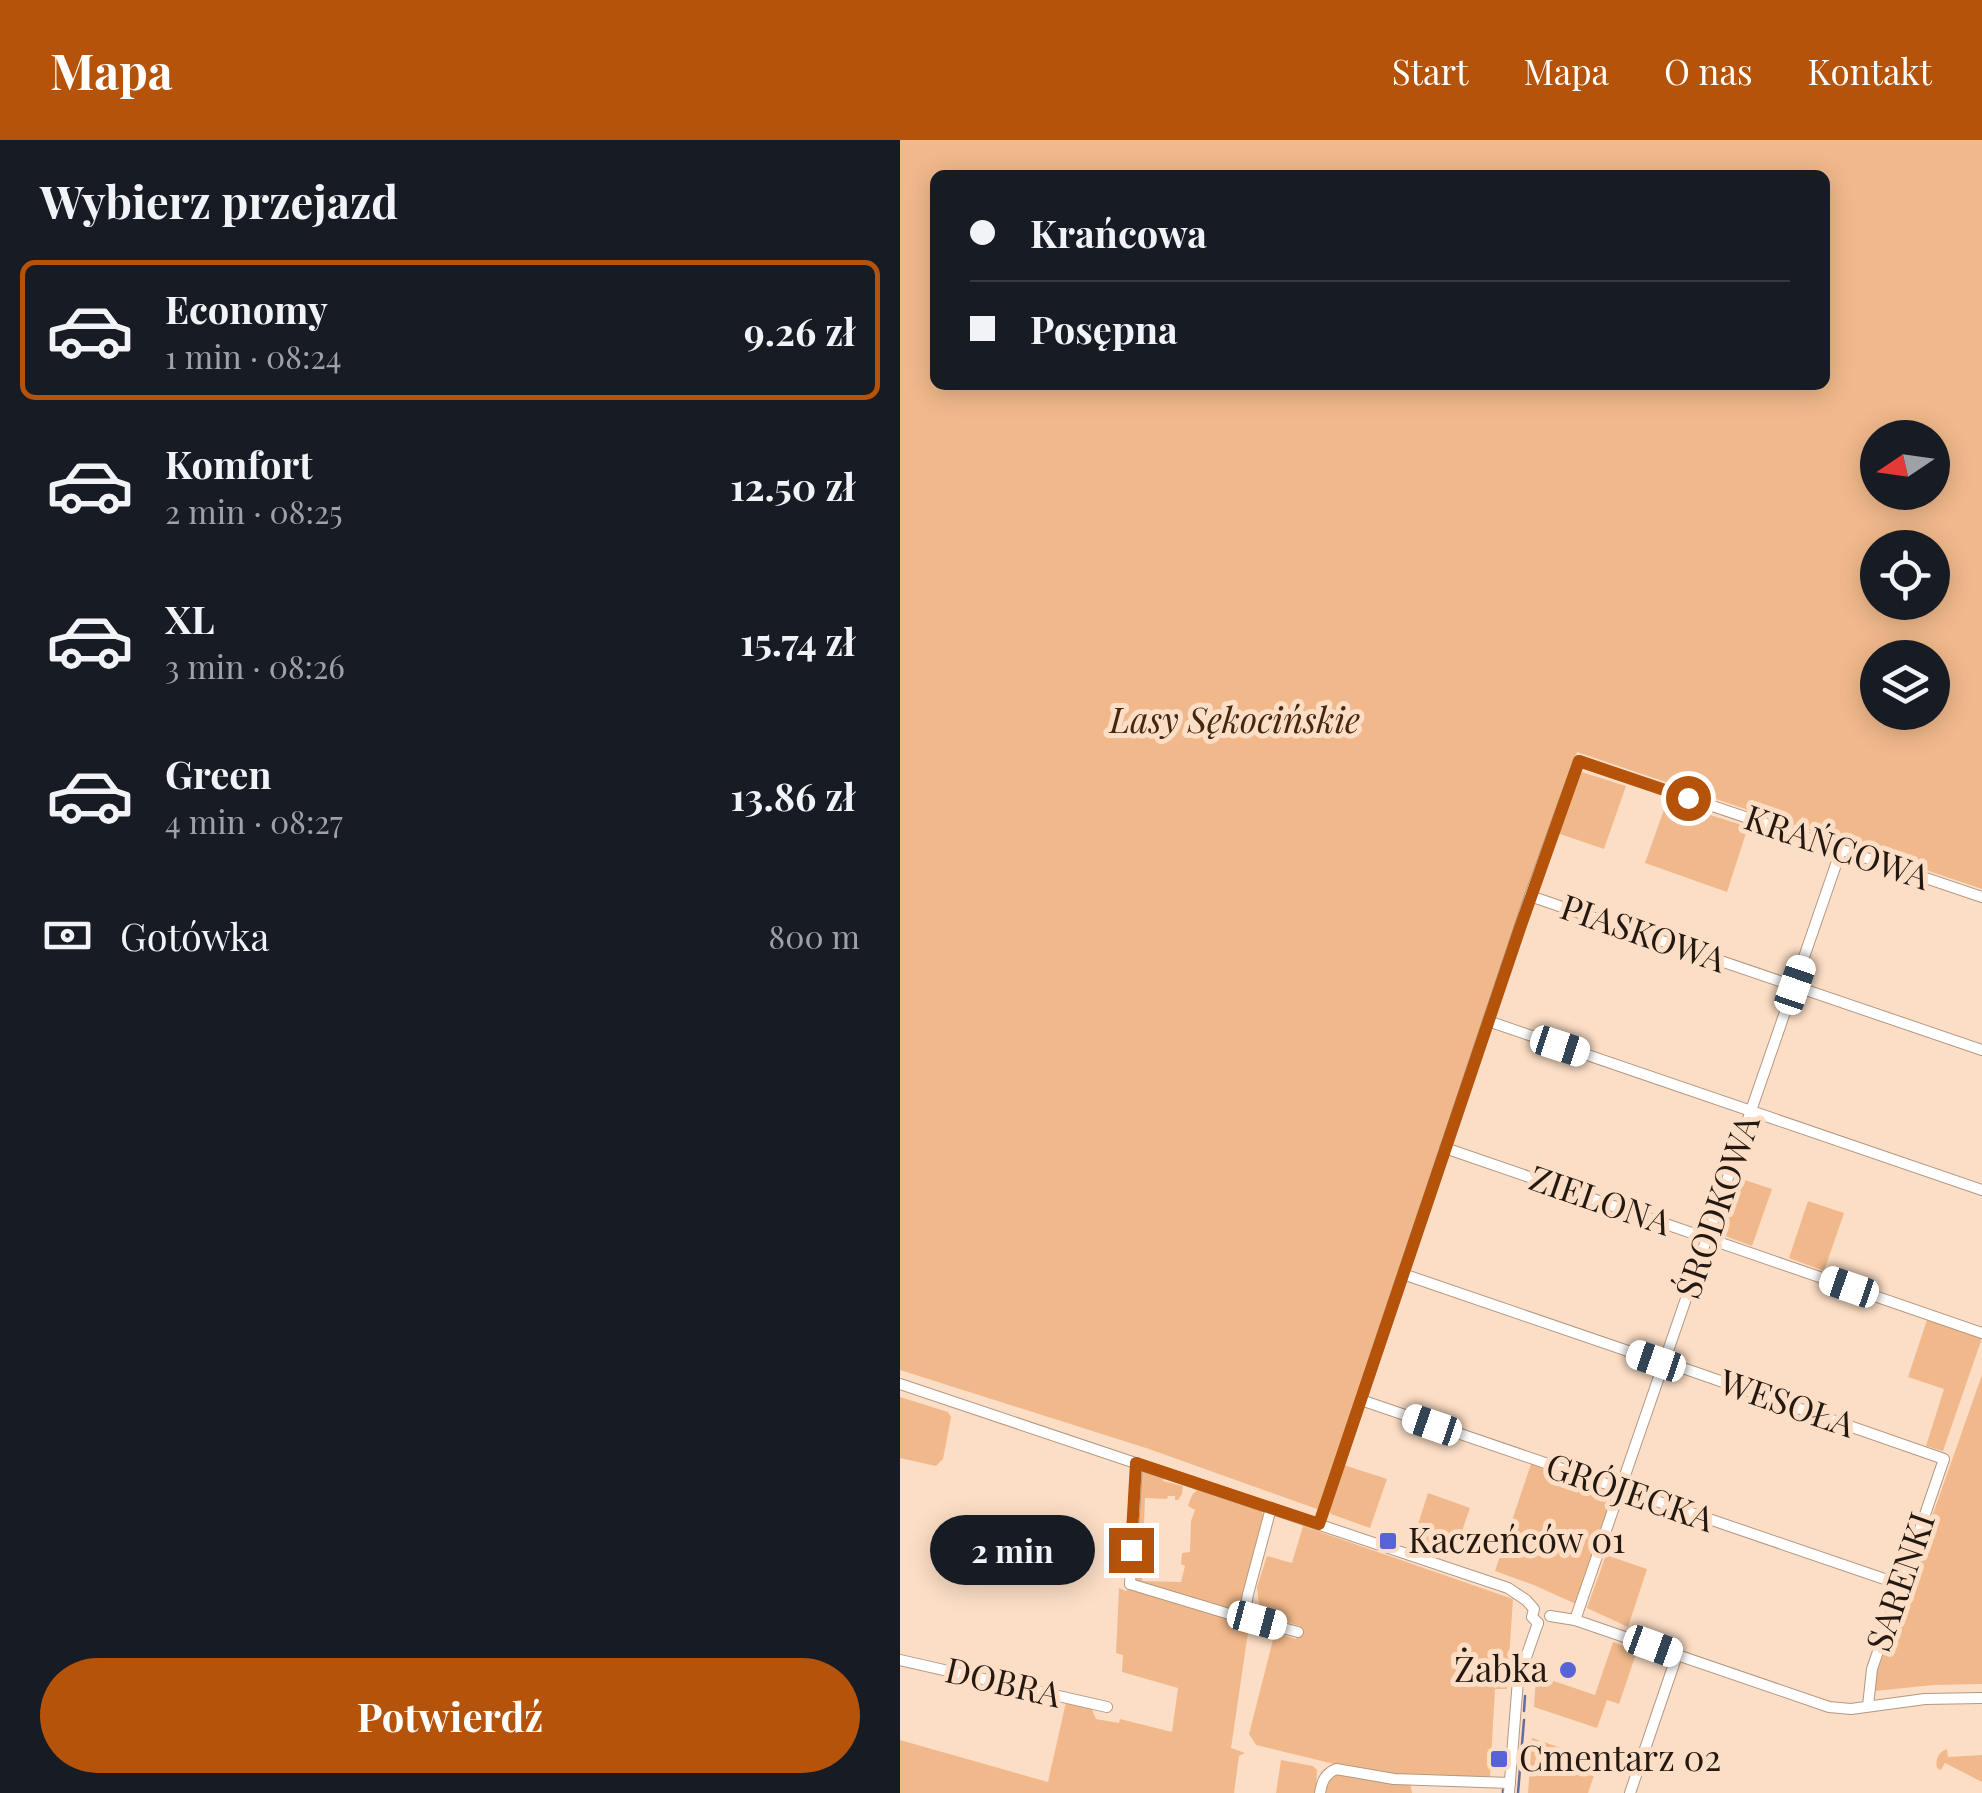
<!DOCTYPE html>
<html lang="pl">
<head>
<meta charset="utf-8">
<style>
  :root { --surface:#171b24; --page:#20242c; --text:#f1f3f6; --muted:#9ea1a6; --line:#363941; --accent:#b45309 }
  body { margin:0; font-family:"Playfair Display",serif; background:var(--page); color:var(--text); height:100vh; display:flex; flex-direction:column; font-size:38px; white-space:nowrap }
  * { box-sizing:border-box; margin:0 }
  p { font-size:32px; color:var(--muted) }
  .icon { flex:none; width:55px; height:55px; fill:none; stroke:currentColor; stroke-width:2; stroke-linecap:round; stroke-linejoin:round }
  .map { position:relative; flex:1; overflow:hidden }
  .side { display:flex; flex-direction:column; background:var(--surface); width:900px }
  .side>* { flex:none }
  .top-card { position:absolute; left:30px; top:30px; width:900px; height:220px; border-radius:15px; box-shadow:0 5px 25px #0003; display:grid; align-content:center; height:220px; padding:0 40px; background:var(--surface) }
  .needle { width:65px; rotate:257deg }
  .fabs { position:absolute; left:960px; top:280px; display:grid; gap:20px }
  .fabs a { display:grid; place-items:center; width:90px; height:90px; border-radius:50%; background:var(--surface); box-shadow:0 5px 25px #0003; font-size:50px }
  .end { position:absolute; width:45px; height:45px; margin:-22px; border:12px solid #b45309; background:#fff; box-shadow:0 0 0 5px #fff }
  .from { border-radius:50% }
  .bubble { position:absolute; height:70px; border-radius:35px; background:var(--surface); box-shadow:0 5px 25px #0003; font-size:32px; font-weight:700; line-height:70px; text-align:center }
  .car { position:absolute; width:30px; height:60px; margin:-30px -15px; border-radius:12px; box-shadow:0 0 8px 2px #0007; background:linear-gradient(#fff 24%,#345 0 40%,#fff 0 76%,#345 0 86%,#fff 0) }
  .top-card b { display:flex; align-items:center; gap:35px; height:95px; font-size:38px }
  .top-card b+b { border-top:2px solid var(--line) }
  .top-card i { width:25px; height:25px; background:var(--text) }
  ul { padding:0; list-style:none }
  li { display:flex; align-items:center; gap:30px; height:140px; margin:0 20px 15px; padding:0 20px; border:5px solid transparent; border-radius:15px }
  li div { flex:1 }
  li b { display:block; font-size:38px }
  li em { font-style:normal; font-weight:700 }
  li.current { border-color:var(--accent) }
  li>.icon { width:90px; height:90px; stroke-width:1.5 }
  h2 { padding:0 40px; font-size:45px; line-height:120px }
  .pay { display:flex; align-items:center; gap:25px; height:110px; padding:0 40px; font-size:38px }
  .pay p { margin-inline-start:auto }
  .primary-button { display:flex; gap:20px; margin-top:auto; padding:20px 40px }
  .primary-button a { flex:1; height:115px; border-radius:60px; background:var(--accent); color:#fff; font-size:40px; font-weight:700; line-height:115px; text-align:center }
  header { display:flex; align-items:center; gap:60px; box-sizing:border-box; height:140px; padding:0 50px; background:var(--accent); color:#fff }
  header strong { font-size:48px }
  nav { display:flex; gap:55px; margin-inline-start:auto; font-size:35px }
  main { display:flex; flex:1; min-height:0 }
  .map>svg:first-child { display:block }
</style>
</head>
<body>
<header>
<strong>Mapa</strong>
<nav><a>Start</a><a>Mapa</a><a>O nas</a><a>Kontakt</a></nav>
</header>
<main>
<section class="side">
<h2>Wybierz przejazd</h2>
<ul>
<li class="current"><svg class="icon" aria-label="car" viewBox="0 0 24 24"><path d="M5 17H2v-5l4-1 3-4h7l3 4 3 1v5h-3M9 17h6M6 11h13"/><circle cx="7" cy="17" r="2"/><circle cx="17" cy="17" r="2"/></svg><div><b>Economy</b><p>1 min · 08:24</p></div><em>9.26 zł</em></li>
<li><svg class="icon" aria-label="car" viewBox="0 0 24 24"><path d="M5 17H2v-5l4-1 3-4h7l3 4 3 1v5h-3M9 17h6M6 11h13"/><circle cx="7" cy="17" r="2"/><circle cx="17" cy="17" r="2"/></svg><div><b>Komfort</b><p>2 min · 08:25</p></div><em>12.50 zł</em></li>
<li><svg class="icon" aria-label="car" viewBox="0 0 24 24"><path d="M5 17H2v-5l4-1 3-4h7l3 4 3 1v5h-3M9 17h6M6 11h13"/><circle cx="7" cy="17" r="2"/><circle cx="17" cy="17" r="2"/></svg><div><b>XL</b><p>3 min · 08:26</p></div><em>15.74 zł</em></li>
<li><svg class="icon" aria-label="car" viewBox="0 0 24 24"><path d="M5 17H2v-5l4-1 3-4h7l3 4 3 1v5h-3M9 17h6M6 11h13"/><circle cx="7" cy="17" r="2"/><circle cx="17" cy="17" r="2"/></svg><div><b>Green</b><p>4 min · 08:27</p></div><em>13.86 zł</em></li>
</ul>
<div class="pay"><svg class="icon" aria-label="cash" viewBox="0 0 24 24"><path d="M3 7h18v10H3z"/><circle cx="12" cy="12" r="2"/></svg>Gotówka<p>800 m</p></div>
<div class="primary-button"><a>Potwierdź</a></div>
</section>
<div class="map">
<svg width="1082" height="1653" viewBox="0 0 1082 1653">
  <rect width="100%" height="100%" fill="#fcdec6"/>
  <g fill="#f1b98b" fill-rule="evenodd">
    <path d="M0,0H1082V749L677,612L420,1370L249,1309L0,1230ZM35,35H925V245H35ZM978,298H1032V352H978ZM978,408H1032V462H978ZM978,518H1032V572H978Z"/>
    <path d="M678,631L726,646L704,709L657,693Z"/>
    <path d="M767,661L848,687L827,752L745,723Z"/>
    <path d="M836,1037L872,1049L852,1106L817,1093Z"/>
    <path d="M908,1061L944,1073L924,1131L889,1118Z"/>
    <path d="M1027,1180L1082,1198L1043,1311L1026,1306L1044,1249L1008,1237Z"/>
    <path d="M1082,1235V1544L1033,1545L975,1551L973,1544Z"/>
    <path d="M0,1257L48,1272L51,1277L43,1319L36,1326L0,1318Z"/>
    <path d="M631,1324L714,1354L676,1464L636,1446L595,1431Z"/>
    <path d="M444,1325L487,1339L470,1388L431,1374L429,1370Z"/>
    <path d="M240,1329L264,1337L263,1341L283,1346L282,1354L278,1360H275V1356H268L267,1359L245,1358L242,1441L281,1442L285,1426L281,1424L282,1413L290,1412L291,1381L295,1370L288,1366C291,1358 292,1351 301,1349L361,1369L364,1378L341,1461L336,1469L331,1471L234,1440Z"/>
    <path d="M528,1353L570,1368L553,1417L512,1403Z"/>
    <path d="M403,1386L613,1459L607,1549H595L590,1637L476,1634L356,1605L349,1594L375,1492L396,1499L400,1486L360,1474L357,1447L367,1416L392,1423Z"/>
    <path d="M706,1415L747,1429L728,1487L687,1468Z"/>
    <path d="M230,1447L350,1479L331,1608L345,1613L339,1616L334,1653H0V1600L148,1642L166,1562L191,1567L196,1579L219,1583L220,1579L272,1592L278,1548L222,1532L223,1515L216,1513L219,1448L226,1451Z"/>
    <path d="M713,1502L737,1511L719,1564L707,1560L697,1588L634,1567L636,1535L695,1555Z"/>
    <path d="M632,1598L699,1621L688,1653H628Z"/>
    <path d="M1047,1609L1048,1617L1082,1615V1642L1045,1623L1041,1630L1037,1628C1035,1620 1038,1612 1047,1609Z"/>
    <path d="M381,1620L413,1626L417,1630L416,1653H376Z"/>
    <path d="M439,1633L510,1643L512,1653H424L430,1639Z"/>
  </g>
  <g fill="none" stroke-linecap="round" stroke-linejoin="round">
    <g stroke="#656c9d" stroke-width="2.5">
      <path d="M624,1571L625,1556"/>
      <path d="M603,1653V1650"/>
      <path d="M618,1653L624,1580"/>
    </g>
    <defs>
      <g id="minor">
        <path d="M630,756L1082,910"/>
        <path d="M588,881L1082,1050"/>
        <path d="M545,1008L1082,1193"/>
        <path d="M503,1134L763,1223L780,1227L1044,1319L972,1529L968,1566"/>
        <path d="M0,1244L608,1448L626,1460L634,1469L632,1477L638,1483"/>
        <path d="M461,1260L999,1444"/>
        <path d="M237,1323L230,1444L326,1473L398,1492"/>
        <path d="M419,1384L630,756L679,621L1082,757"/>
        <path d="M650,1476L675,1480L929,1567L951,1569L1025,1559L1082,1558"/>
        <path d="M344,1477L348,1454L371,1368"/>
        <path d="M675,1480L941,710"/>
        <path d="M0,1520L207,1567"/>
        <path d="M420,1653C422,1641 425,1634 436,1629L494,1639L610,1643"/>
        <path d="M609,1653L618,1540L638,1483"/>
        <path d="M730,1653L777,1515"/>
      </g>
    </defs>
    <use href="#minor" stroke="#b49881" stroke-width="12"/>
    <use href="#minor" stroke="#fff" stroke-width="10"/>
  </g>
  <g fill="none" stroke-linecap="round" stroke-linejoin="round">
    <path stroke="#b45309" stroke-width="12" d="M231,1410L236,1323L419,1384L620,788L679,621L788,658"/>
  </g>
  <g fill="#5663d9" stroke="#fcdec6" stroke-width="4">
    <rect x="478" y="1391" width="20" height="20" rx="5"/>
    <circle cx="668" cy="1530" r="10"/>
    <rect x="589" y="1609" width="20" height="20" rx="5"/>
  </g>
  <g text-anchor="middle" stroke-width="10" stroke-linejoin="round" paint-order="stroke">
    <g font-size="35" font-style="italic" fill="#43270e" stroke="#fcdec6">
      <text x="335" y="593">Lasy Sękocińskie</text>
    </g>
    <g font-size="35" fill="#231910" stroke="#fcdec6">
      <text transform="translate(937 708) rotate(19)" y="12">KRAŃCOWA</text>
      <text transform="translate(743 794) rotate(19)" y="12">PIASKOWA</text>
      <text transform="translate(700 1061) rotate(19)" y="12">ZIELONA</text>
      <text transform="translate(818 1067) rotate(-71)" y="12">ŚRODKOWA</text>
      <text transform="translate(887 1264) rotate(19)" y="12">WESOŁA</text>
      <text transform="translate(730 1353) rotate(19)" y="12">GRÓJECKA</text>
      <text transform="translate(1001 1442) rotate(-71)" y="12">SARENKI</text>
      <text transform="translate(103 1543) rotate(13)" y="12">DOBRA</text>
    </g>
    <g font-size="35" fill="#231910" stroke="#fcdec6" text-anchor="start">
      <text x="508" y="1413">Kaczeńców 01</text>
      <text x="648" y="1542" text-anchor="end">Żabka</text>
      <text x="619" y="1631">Cmentarz 02</text>
    </g>
  </g>
</svg>
<div class="fabs">
<a><svg class="needle" viewBox="-14 -14 28 28"><path d="M0-13l5 13h-10z" fill="#e53935"/><path d="M0 13l5-13h-10z" fill="#9ea1a6"/></svg></a>
<a><svg class="icon" aria-label="locate" viewBox="0 0 24 24"><circle cx="12" cy="12" r="6"/><path d="M12 2v4M12 18v4M2 12h4M18 12h4"/></svg></a>
<a><svg class="icon" aria-label="layers" viewBox="0 0 24 24"><path d="M12 4l9 5-9 5-9-5zM3 14l9 5 9-5"/></svg></a>
</div>
<i class="end from" style="left:788px;top:658px"></i>
<i class="end" style="left:231px;top:1410px"></i>
<div class="bubble" style="left:30px;top:1375px;width:165px">2 min</div>
<i class="car" style="left:895px;top:845px;rotate:19deg"></i>
<i class="car" style="left:660px;top:906px;rotate:108deg"></i>
<i class="car" style="left:949px;top:1147px;rotate:289deg"></i>
<i class="car" style="left:756px;top:1221px;rotate:289deg"></i>
<i class="car" style="left:532px;top:1285px;rotate:289deg"></i>
<i class="car" style="left:357px;top:1480px;rotate:105deg"></i>
<i class="car" style="left:753px;top:1506px;rotate:110deg"></i>
<div class="top-card">
<b><i class="from"></i>Krańcowa</b>
<b><i></i>Posępna</b>
</div>
</div>
</main>
</body>
</html>
